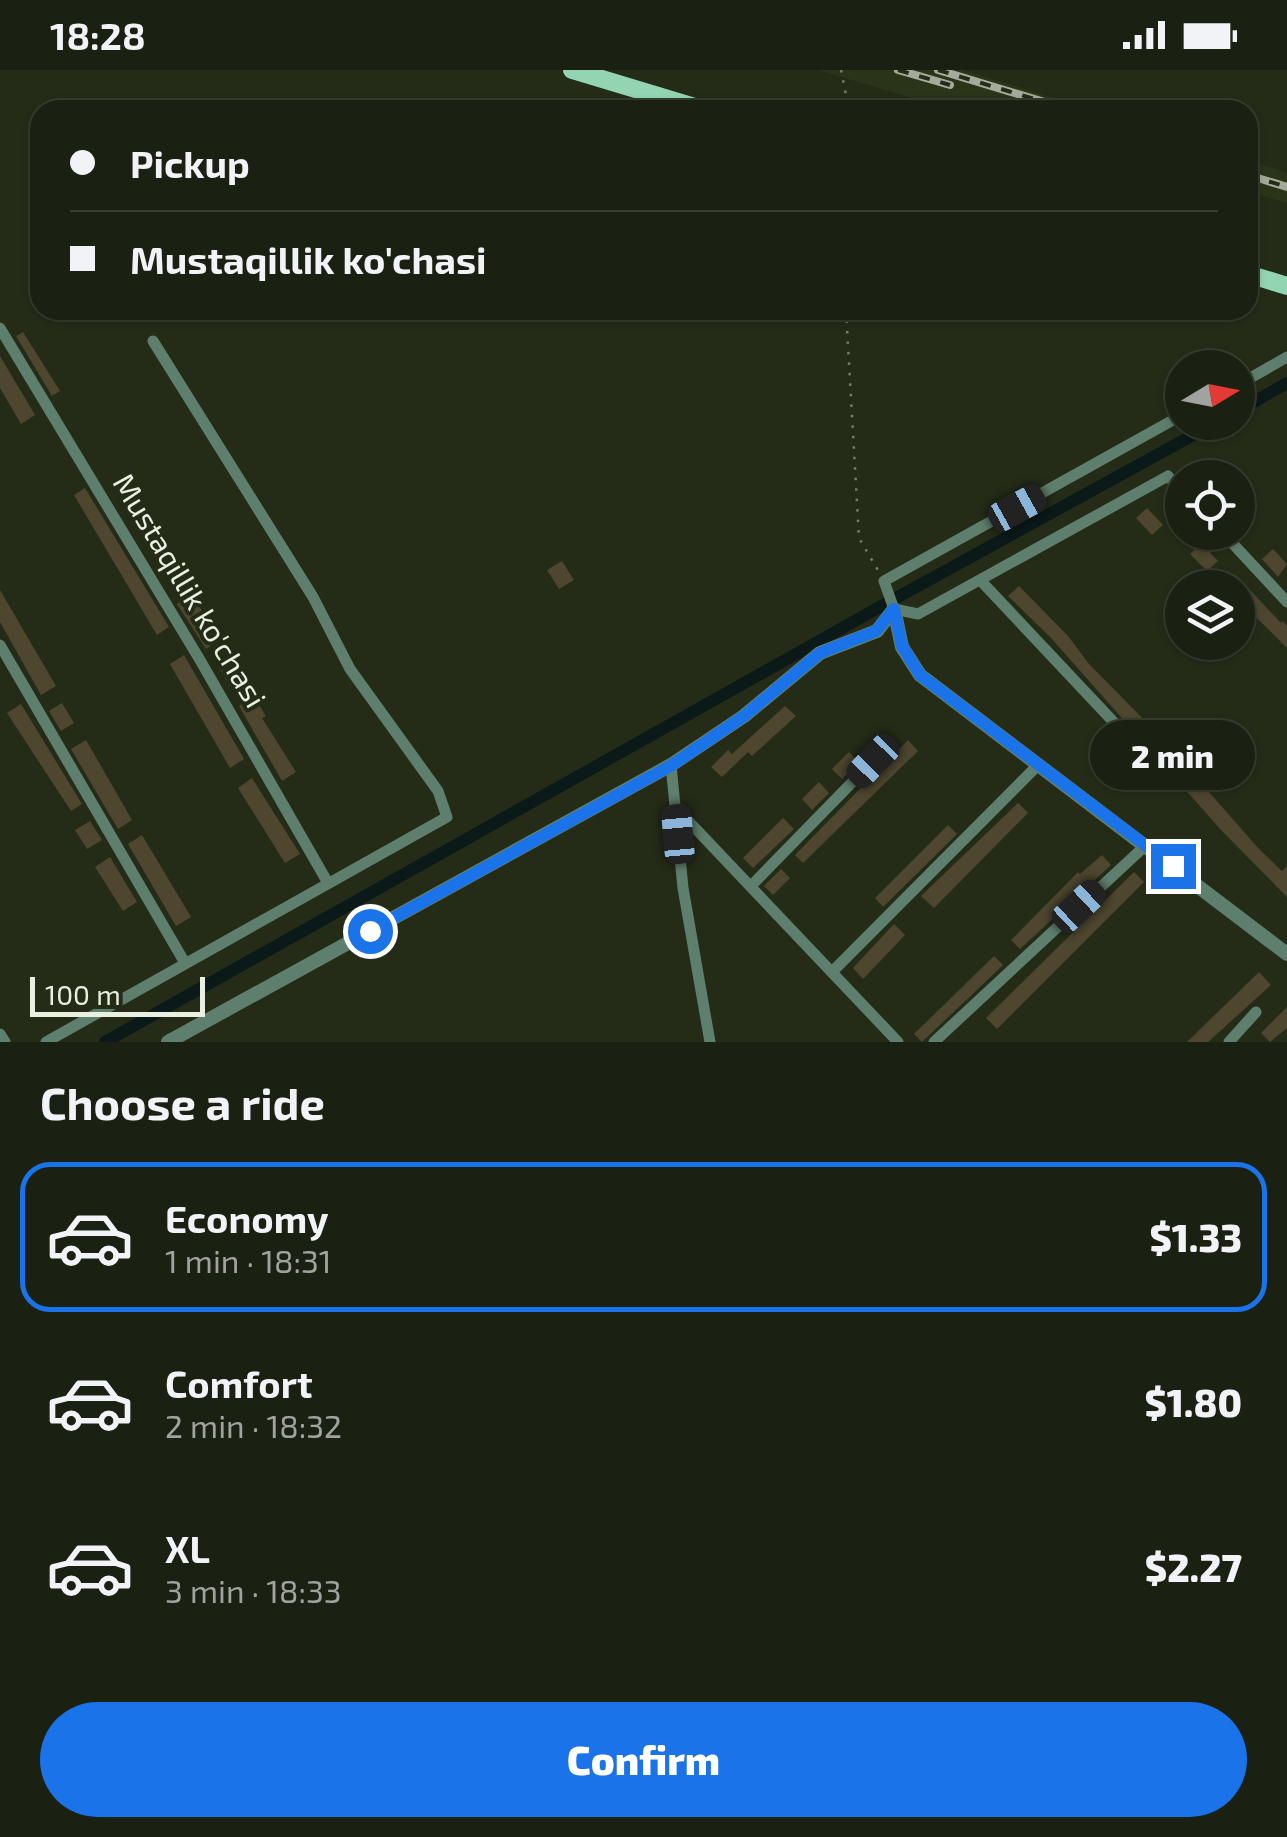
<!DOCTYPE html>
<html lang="en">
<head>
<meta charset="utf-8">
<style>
  :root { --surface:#1b2112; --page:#282e20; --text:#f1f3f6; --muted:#a0a39f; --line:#393e32; --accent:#1a73e8 }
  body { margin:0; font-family:"Exo 2",sans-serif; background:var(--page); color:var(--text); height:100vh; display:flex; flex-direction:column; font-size:38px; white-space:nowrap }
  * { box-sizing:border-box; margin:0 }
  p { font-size:32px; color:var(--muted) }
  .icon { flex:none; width:55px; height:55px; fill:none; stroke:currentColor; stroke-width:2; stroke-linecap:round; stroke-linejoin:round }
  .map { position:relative; height:972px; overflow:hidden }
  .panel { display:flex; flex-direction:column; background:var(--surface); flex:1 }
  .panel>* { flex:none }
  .banner { position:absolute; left:30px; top:30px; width:1228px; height:220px; border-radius:30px; box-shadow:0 2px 8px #0004,0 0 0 2px var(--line); display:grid; align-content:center; height:220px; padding:0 40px; background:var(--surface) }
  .needle { width:65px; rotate:80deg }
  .tools { position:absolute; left:1165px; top:280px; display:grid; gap:20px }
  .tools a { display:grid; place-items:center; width:90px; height:90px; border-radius:50%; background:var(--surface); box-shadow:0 2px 8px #0004,0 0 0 2px var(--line); font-size:50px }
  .scale { position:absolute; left:30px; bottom:25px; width:175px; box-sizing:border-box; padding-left:10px; border:5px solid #e9efe1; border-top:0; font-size:28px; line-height:35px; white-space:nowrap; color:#e9efe1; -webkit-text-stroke:8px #242c18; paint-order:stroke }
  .end { position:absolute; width:45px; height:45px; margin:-22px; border:12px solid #1a73e8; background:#fff; box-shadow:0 0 0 5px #fff }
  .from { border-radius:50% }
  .bubble { position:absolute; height:70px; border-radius:35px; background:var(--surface); box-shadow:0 2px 8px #0004,0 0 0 2px var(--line); font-size:32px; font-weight:800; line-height:70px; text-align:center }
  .car { position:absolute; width:30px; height:60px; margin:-30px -15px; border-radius:12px; box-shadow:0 0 8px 2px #0007; background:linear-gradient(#222 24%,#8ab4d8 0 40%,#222 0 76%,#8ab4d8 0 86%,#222 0) }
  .banner b { display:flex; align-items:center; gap:35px; height:95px; font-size:38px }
  .banner b+b { border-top:2px solid var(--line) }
  .banner i { width:25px; height:25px; background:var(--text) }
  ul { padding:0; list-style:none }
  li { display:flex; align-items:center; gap:30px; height:150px; margin:0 20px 15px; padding:0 20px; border:5px solid transparent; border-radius:30px }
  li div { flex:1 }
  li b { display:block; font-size:38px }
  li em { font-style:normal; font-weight:800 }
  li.active { border-color:var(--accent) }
  li>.icon { width:90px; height:90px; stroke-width:1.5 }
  h2 { padding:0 40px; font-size:45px; line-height:120px }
  .button { display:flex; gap:20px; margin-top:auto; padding:20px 40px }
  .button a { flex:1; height:115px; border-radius:60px; background:var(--accent); color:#fff; font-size:40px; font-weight:800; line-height:115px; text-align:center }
  .status { display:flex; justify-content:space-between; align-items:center; height:70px; padding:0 50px; background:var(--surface); direction:ltr }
  .status svg { height:28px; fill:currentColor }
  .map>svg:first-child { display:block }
</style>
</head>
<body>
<div class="status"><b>18:28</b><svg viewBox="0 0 49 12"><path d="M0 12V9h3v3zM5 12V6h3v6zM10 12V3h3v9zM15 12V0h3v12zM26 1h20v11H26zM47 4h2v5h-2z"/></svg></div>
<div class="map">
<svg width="1287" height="972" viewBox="0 0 1287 972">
  <rect width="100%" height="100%" fill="#242c18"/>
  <g fill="#293419">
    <path d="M818,0H963L1093,40H953Z"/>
    <path d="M1248,90L1287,103V133L1248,122Z"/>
  </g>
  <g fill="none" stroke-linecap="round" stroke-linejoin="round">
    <g stroke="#0b1919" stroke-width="12">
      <path d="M1238,341L1287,313"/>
      <path d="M105,972L876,539L1217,352"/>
    </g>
  </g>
  <g fill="#4e462f">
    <path d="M23,262L60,321L52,326L16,266Z"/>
    <path d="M0,286L35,345L21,354L0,318Z"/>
    <path d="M85,418L169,557L157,565L74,425Z"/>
    <path d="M1147,438L1163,455L1152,465L1136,448Z"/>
    <path d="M1201,473L1218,491L1207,501L1190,484Z"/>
    <path d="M1273,479L1287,494L1278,507L1262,489Z"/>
    <path d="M562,491L574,510L559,519L547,500Z"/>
    <path d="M1236,505L1281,553L1283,551L1287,556V578L1238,529V518H1222Z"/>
    <path d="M1019,516L1068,566L1089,594L1161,667L1258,778L1282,801L1287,796V827L1222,761L1051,568L1008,526Z"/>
    <path d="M0,520L56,616L41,625L0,552Z"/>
    <path d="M192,524L220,570L206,579L177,534Z"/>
    <path d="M184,585L244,689L230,698L170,594Z"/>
    <path d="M233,588L245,608L230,617L219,597Z"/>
    <path d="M254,627L266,646L262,648L296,702L282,711L239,636Z"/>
    <path d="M62,633L74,653L61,661L49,641Z"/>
    <path d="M21,634L82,734L71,741L7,643Z"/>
    <path d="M785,636L796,646L752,686L748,682L722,707L711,697L728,680L732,684Z"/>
    <path d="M86,670L132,750L118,759L71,679Z"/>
    <path d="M908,670L918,681L803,793L795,785Z"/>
    <path d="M849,682L859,692L842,709L832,699Z"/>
    <path d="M252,708L300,784L285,793L238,718Z"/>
    <path d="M819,712L829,723L812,740L802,729Z"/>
    <path d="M1018,733L1028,743L934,838L921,826Z"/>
    <path d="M783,748L794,759L753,798L743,788Z"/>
    <path d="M90,751L102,770L87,779L75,760Z"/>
    <path d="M948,755L957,764L883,837L875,828Z"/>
    <path d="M142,765L191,847L176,856L128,774Z"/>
    <path d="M1102,785L1111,795L1020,879L1011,870L1078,802L1080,804Z"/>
    <path d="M110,787L137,832L123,841L95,797Z"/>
    <path d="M781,799L790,808L773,825L764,816Z"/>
    <path d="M1134,802L1144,812L997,959L986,948Z"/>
    <path d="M894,854L905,865L863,909L853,898Z"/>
    <path d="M994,886L1003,895L922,972L914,964Z"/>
    <path d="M1259,902L1271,915L1208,972H1187Z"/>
    <path d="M1287,937V958L1270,972L1261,963Z"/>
  </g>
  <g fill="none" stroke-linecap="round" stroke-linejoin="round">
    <g stroke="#767e6c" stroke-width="2.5" stroke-dasharray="2.5 8" stroke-linecap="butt">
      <path d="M841,0L849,40"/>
      <path d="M846,240L859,468L879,502"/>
    </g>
    <g stroke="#5f7f6e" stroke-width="11">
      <path d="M0,258L200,590L328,813"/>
      <path d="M1238,315L1287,287"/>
      <path d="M1182,345L884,511L894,539L918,544L1168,406L1182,421"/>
      <path d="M1222,462L1287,532"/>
      <path d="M981,511L1139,679"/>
      <path d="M0,575L185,893"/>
      <path d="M671,695L683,818L710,972"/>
      <path d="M675,737L898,972"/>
      <path d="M751,816L873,691"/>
      <path d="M832,902L1038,695"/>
      <path d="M0,964L5,972"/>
      <path d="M46,972L447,747L438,721L350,599L313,527L153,271"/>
      <path d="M934,972L1146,775"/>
      <path d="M1229,972L1256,942"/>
    </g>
    <g stroke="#5f7f6e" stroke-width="14">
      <path d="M894,539L902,577L920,605L1287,884"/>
      <path d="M168,972L671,695L744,646L820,583L877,561L894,539"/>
    </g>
    <g stroke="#93d5b3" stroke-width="18">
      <path d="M572,0L705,40"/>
      <path d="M1248,204L1287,216"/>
    </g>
    <defs>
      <g id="rail">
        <path d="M898,0L950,15"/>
        <path d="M938,0L1071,40"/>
        <path d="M1248,105L1287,117"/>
      </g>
    </defs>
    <use href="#rail" stroke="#a5ab9b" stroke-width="8"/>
    <use href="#rail" stroke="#242c18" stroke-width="4" stroke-dasharray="11" stroke-linecap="butt"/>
  </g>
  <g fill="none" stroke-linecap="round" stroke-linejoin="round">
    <path stroke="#1a73e8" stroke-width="12" d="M370,861L672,695L744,646L820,583L876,561L894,539L902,576L920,605L1173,796"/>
  </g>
  <g text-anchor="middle" stroke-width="8" stroke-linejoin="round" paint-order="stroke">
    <g font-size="30" fill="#e9efe1" stroke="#242c18">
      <text transform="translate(189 521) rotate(59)" y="10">Mustaqillik ko'chasi</text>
    </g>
  </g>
</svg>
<div class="tools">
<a><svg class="needle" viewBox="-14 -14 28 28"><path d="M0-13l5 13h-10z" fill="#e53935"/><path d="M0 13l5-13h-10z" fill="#a0a39f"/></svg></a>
<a><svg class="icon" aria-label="locate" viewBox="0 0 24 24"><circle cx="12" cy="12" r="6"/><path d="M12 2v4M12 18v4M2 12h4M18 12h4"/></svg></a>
<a><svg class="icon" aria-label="layers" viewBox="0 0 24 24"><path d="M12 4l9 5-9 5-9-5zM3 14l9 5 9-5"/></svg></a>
</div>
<div class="scale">100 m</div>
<i class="end from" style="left:370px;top:861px"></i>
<i class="end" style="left:1173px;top:796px"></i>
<div class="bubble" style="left:1090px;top:650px;width:165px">2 min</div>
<i class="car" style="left:1017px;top:438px;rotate:61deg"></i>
<i class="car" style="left:873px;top:691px;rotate:224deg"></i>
<i class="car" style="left:678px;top:764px;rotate:355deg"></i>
<i class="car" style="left:1079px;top:836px;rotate:47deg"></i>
<div class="banner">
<b><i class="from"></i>Pickup</b>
<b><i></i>Mustaqillik ko'chasi</b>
</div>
</div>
<section class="panel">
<h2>Choose a ride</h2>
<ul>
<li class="active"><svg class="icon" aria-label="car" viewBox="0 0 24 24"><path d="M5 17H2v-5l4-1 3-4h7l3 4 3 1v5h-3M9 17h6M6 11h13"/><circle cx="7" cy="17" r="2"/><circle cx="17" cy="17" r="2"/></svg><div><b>Economy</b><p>1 min · 18:31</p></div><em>$1.33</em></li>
<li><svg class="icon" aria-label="car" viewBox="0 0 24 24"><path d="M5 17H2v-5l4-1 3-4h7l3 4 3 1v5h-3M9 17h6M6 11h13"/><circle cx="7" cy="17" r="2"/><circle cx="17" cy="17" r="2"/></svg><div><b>Comfort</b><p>2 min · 18:32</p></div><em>$1.80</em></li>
<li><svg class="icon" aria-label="car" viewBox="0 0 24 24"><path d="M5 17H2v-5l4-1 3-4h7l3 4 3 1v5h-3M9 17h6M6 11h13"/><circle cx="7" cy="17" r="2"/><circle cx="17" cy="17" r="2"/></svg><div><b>XL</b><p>3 min · 18:33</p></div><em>$2.27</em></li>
</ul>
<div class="button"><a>Confirm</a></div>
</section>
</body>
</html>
